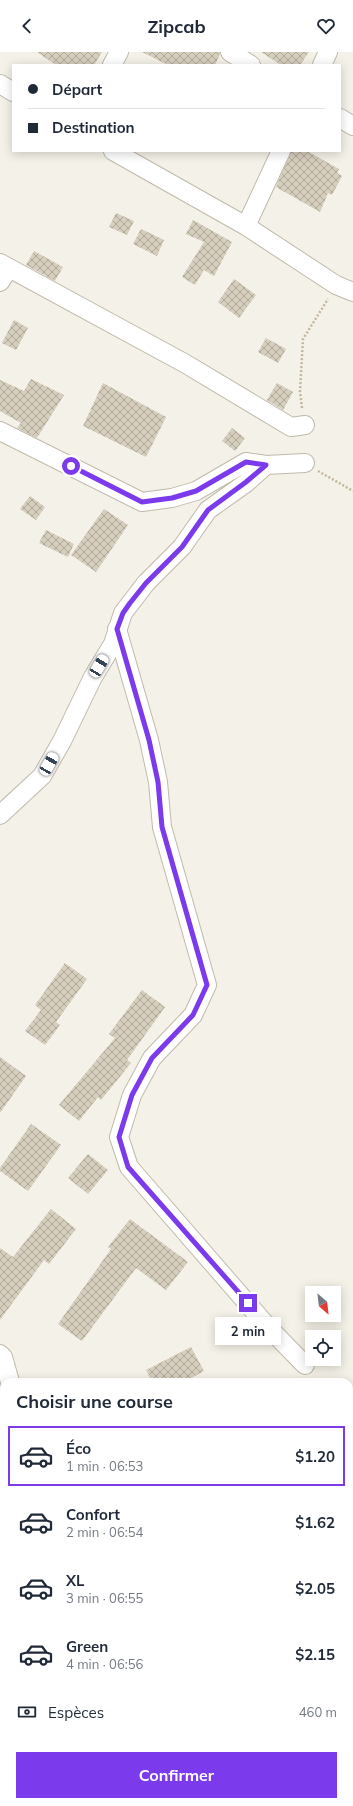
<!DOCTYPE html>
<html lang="fr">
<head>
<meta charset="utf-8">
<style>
  :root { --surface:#fff; --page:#f2f2f3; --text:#1f2937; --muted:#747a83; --line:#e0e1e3; --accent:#7c3aed }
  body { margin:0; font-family:Mulish,sans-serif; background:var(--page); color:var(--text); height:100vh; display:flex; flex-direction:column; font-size:15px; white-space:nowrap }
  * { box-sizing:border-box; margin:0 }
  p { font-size:13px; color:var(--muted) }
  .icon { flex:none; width:22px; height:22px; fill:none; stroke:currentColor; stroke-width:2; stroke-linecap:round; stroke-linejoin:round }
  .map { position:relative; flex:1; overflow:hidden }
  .drawer { position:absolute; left:0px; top:1326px; width:353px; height:428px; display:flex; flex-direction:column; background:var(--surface); border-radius:12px 12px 0 0; box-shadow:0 2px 10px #0003 }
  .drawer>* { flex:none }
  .top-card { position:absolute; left:12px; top:12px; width:329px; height:88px; border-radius:0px; box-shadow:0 2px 10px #0003; display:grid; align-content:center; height:88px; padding:0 16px; background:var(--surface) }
  .needle { width:26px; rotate:152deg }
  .tools { position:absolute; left:305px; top:1234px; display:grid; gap:8px }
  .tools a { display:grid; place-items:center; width:36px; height:36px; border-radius:0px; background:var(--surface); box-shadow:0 2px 10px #0003; font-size:20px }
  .end { position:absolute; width:18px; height:18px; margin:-9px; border:5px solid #7c3aed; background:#fff; box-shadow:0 0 0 2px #fff }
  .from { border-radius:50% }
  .bubble { position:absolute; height:28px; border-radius:0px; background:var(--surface); box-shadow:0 2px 10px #0003; font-size:13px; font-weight:700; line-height:28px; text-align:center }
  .car { position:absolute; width:12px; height:24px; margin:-12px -6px; border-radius:5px; box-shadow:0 0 3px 1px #0007; background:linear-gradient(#fff 24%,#345 0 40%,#fff 0 76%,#345 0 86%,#fff 0) }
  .top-card b { display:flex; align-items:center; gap:14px; height:38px; font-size:15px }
  .top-card b+b { border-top:1px solid var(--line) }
  .top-card i { width:10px; height:10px; background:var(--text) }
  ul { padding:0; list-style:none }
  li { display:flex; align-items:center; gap:12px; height:60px; margin:0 8px 6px; padding:0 8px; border:2px solid transparent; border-radius:0px }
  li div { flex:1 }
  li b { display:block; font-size:15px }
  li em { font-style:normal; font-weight:700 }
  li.on { border-color:var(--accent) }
  li>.icon { width:36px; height:36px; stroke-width:1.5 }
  h2 { padding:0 16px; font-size:18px; line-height:48px }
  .pay { display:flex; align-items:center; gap:10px; height:44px; padding:0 16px; font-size:15px }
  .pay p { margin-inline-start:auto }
  .cta { display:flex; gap:8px; margin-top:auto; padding:8px 16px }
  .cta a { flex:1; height:46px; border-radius:0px; background:var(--accent); color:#fff; font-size:16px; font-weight:700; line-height:46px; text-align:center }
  header { display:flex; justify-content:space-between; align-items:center; height:52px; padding:0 16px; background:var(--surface); font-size:18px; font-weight:700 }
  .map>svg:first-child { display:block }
</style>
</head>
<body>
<header><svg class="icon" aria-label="back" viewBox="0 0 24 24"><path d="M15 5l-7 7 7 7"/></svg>Zipcab<svg class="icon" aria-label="heart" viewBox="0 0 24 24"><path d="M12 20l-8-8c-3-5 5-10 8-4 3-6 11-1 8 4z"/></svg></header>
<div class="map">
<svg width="353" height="1754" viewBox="0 0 353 1754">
  <defs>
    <pattern id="building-cross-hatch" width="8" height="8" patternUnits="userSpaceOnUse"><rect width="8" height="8" fill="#d6cebd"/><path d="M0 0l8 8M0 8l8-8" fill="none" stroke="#b0a99a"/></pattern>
  </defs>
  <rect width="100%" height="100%" fill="#f4f1e8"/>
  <g fill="url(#building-cross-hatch)">
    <path d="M37,0H102L94,13H56Z"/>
    <path d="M142,0H220V2L215,13H168Z"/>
    <path d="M261,0H309L300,13H281Z"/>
    <path d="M291,99H307L339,117L337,121L342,124L332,143L328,141L320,160L276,135Z"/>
    <path d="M116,161L134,169L127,183L109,175Z"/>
    <path d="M193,168L232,190L214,224L204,218L195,233L182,225L204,190L186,182Z"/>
    <path d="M141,177L164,188L157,204L133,192Z"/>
    <path d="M34,199L63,215L55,229L26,213Z"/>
    <path d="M234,227L256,243L239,266L218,250Z"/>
    <path d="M14,268L28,276L16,298L2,291Z"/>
    <path d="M266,286L286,297L278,311L258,300Z"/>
    <path d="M31,327L64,343L37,386L17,376L21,371L0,359V328L24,339Z"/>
    <path d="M103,331L166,365L146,405L83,374Z"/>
    <path d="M277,331L293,340L283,358L267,348Z"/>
    <path d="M232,376L245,386L235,399L222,389Z"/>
    <path d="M30,444L45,455L36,468L20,457Z"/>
    <path d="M104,457L128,473L96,520L71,503Z"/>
    <path d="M46,478L74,492L68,505L39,491Z"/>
    <path d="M65,911L87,927L56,970L60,973L45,993L25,979L41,958L35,953Z"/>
    <path d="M142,938L165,955L127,1008L131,1011L101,1048L98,1045L79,1069L59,1053L115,986L109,982Z"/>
    <path d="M0,1005L26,1024L0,1061Z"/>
    <path d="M31,1072L61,1093L28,1139L0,1119V1116Z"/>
    <path d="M88,1102L108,1118L88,1142L68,1126Z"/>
    <path d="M51,1157L76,1177L49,1212L44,1208L0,1268V1196L13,1205Z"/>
    <path d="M130,1167L188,1210L166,1238L136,1216L82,1289L58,1272L111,1197L108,1195Z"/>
    <path d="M191,1295L204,1319L184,1330H152L146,1318Z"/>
  </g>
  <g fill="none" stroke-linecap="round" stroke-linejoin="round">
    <defs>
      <g id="minor">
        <path d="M230,0L251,13"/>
        <path d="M112,13L119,0"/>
        <path d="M322,13L328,0"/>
        <path d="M0,32L13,40"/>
        <path d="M340,66L353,74"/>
        <path d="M113,99L246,174L336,233L353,240"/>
        <path d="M246,174L281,99"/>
        <path d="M0,211L186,312L291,375L305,373"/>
        <path d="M0,230L9,216"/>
        <path d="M0,379L142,450L172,446L196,439L246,410L266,413"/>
        <path d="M117,577L149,688L158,730L162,775L207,933L193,963L152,1006L132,1043L119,1085L129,1115L267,1274L305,1313"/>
        <path d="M0,763L42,724L62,689L93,625L113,592L123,561L146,531L182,495L208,458L246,431L266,413L305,411"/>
        <path d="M0,1302L3,1305L10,1330"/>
        <path d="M0,1368L4,1354"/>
        <path d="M349,1567L353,1565"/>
        <path d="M0,1728L4,1726"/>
      </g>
    </defs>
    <use href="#minor" stroke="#c0baaa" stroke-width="20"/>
    <g stroke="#c2b79b" stroke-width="2.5" stroke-dasharray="2 2" stroke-linecap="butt">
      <path d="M302,356L300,339L303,287L328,247"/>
      <path d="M318,419L353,439"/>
    </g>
    <use href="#minor" stroke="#fff" stroke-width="18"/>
  </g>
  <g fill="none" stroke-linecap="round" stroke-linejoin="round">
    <path stroke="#7c3aed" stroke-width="5" d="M71,414L142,450L172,446L196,439L246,410L266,413L246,430L208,458L182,495L146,531L130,551L123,561L117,577L149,688L158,730L162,775L207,933L193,963L152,1006L132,1043L119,1085L128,1115L248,1251"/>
  </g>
</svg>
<div class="tools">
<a><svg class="needle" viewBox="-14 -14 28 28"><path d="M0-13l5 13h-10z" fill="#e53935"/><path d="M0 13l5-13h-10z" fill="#747a83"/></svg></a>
<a><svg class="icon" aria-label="locate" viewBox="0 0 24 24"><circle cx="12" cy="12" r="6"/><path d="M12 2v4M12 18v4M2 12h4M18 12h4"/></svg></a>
</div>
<i class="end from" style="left:71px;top:414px"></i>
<i class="end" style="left:248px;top:1251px"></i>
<div class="bubble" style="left:215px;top:1265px;width:66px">2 min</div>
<i class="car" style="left:99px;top:614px;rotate:31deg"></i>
<i class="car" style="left:49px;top:712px;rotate:30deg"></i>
<div class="top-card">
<b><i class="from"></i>Départ</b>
<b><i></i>Destination</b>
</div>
<section class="drawer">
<h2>Choisir une course</h2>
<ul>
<li class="on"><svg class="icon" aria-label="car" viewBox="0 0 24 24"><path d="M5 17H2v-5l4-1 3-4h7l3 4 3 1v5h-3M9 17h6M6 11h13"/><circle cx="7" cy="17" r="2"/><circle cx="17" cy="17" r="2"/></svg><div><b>Éco</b><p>1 min · 06:53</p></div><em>$1.20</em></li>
<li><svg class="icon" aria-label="car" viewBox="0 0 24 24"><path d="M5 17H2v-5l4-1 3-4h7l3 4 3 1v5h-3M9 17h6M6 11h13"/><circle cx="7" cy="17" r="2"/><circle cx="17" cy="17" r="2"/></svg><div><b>Confort</b><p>2 min · 06:54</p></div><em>$1.62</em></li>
<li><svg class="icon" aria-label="car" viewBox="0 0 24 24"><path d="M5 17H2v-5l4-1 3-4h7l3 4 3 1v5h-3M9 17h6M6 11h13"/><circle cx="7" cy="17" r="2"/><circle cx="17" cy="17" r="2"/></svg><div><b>XL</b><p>3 min · 06:55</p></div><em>$2.05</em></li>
<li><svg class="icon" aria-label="car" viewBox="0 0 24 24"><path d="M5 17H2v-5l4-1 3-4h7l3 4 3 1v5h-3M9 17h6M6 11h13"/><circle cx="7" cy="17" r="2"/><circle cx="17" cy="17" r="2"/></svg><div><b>Green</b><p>4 min · 06:56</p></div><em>$2.15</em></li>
</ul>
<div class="pay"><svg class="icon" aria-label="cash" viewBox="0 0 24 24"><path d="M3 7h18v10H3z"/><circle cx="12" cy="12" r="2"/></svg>Espèces<p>460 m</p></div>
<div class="cta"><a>Confirmer</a></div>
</section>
</div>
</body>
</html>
